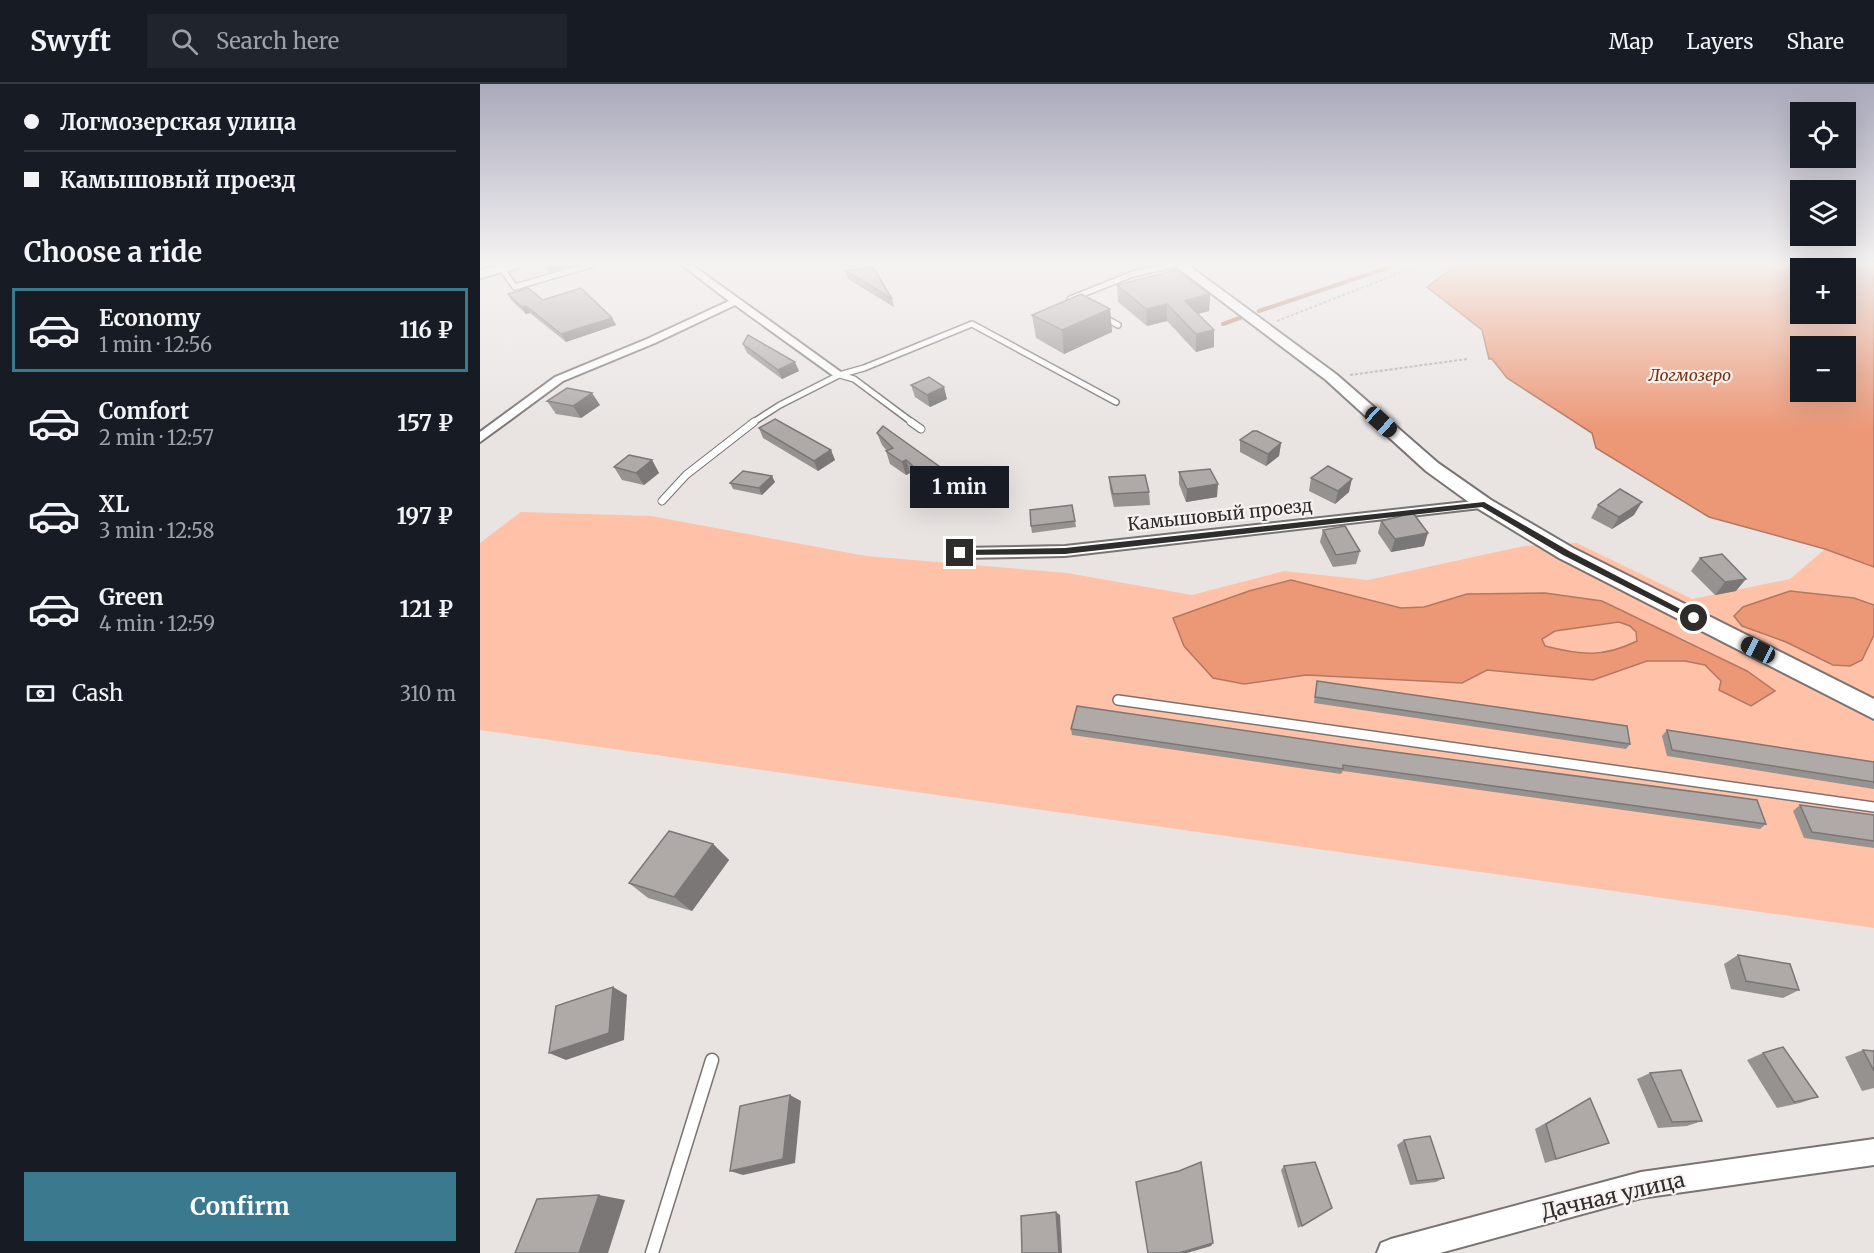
<!DOCTYPE html>
<html lang="en">
<head>
<meta charset="utf-8">
<style>
  :root { --surface:#171b24; --page:#20242c; --text:#f1f3f6; --muted:#9ea1a6; --line:#363941; --accent:#3a798e }
  body { margin:0; font-family:Merriweather,serif; background:var(--page); color:var(--text); height:100vh; display:flex; flex-direction:column; font-size:22px; white-space:nowrap }
  * { box-sizing:border-box; margin:0 }
  p { font-size:20px; color:var(--muted) }
  .icon { flex:none; width:33px; height:33px; fill:none; stroke:currentColor; stroke-width:2; stroke-linecap:round; stroke-linejoin:round }
  .map { position:relative; flex:1; overflow:hidden }
  .side { display:flex; flex-direction:column; background:var(--surface); width:480px }
  .side>* { flex:none }
  .top-card { display:grid; align-content:center; height:132px; padding:0 24px; background:var(--surface) }
  .controls { position:absolute; left:1310px; top:18px; display:grid; gap:12px }
  .controls a { display:grid; place-items:center; width:66px; height:66px; border-radius:0px; background:var(--surface); box-shadow:0 6px 24px #0002; font-size:30px }
  .end { position:absolute; width:27px; height:27px; margin:-14px; border:8px solid #2f2d2c; background:#fff; box-shadow:0 0 0 3px #fff }
  .from { border-radius:50% }
  .bubble { position:absolute; height:42px; border-radius:0px; background:var(--surface); box-shadow:0 6px 24px #0002; font-size:20px; font-weight:700; line-height:42px; text-align:center }
  .car { position:absolute; width:18px; height:36px; margin:-18px -9px; border-radius:8px; box-shadow:0 0 4px 2px #0007; background:linear-gradient(#222 24%,#8ab4d8 0 40%,#222 0 76%,#8ab4d8 0 86%,#222 0) }
  .top-card b { display:flex; align-items:center; gap:21px; height:57px; font-size:22px }
  .top-card b+b { border-top:2px solid var(--line) }
  .top-card i { width:15px; height:15px; background:var(--text) }
  ul { padding:0; list-style:none }
  li { display:flex; align-items:center; gap:18px; height:84px; margin:0 12px 9px; padding:0 12px; border:3px solid transparent; border-radius:0px }
  li div { flex:1 }
  li b { display:block; font-size:22px }
  li em { font-style:normal; font-weight:700 }
  li.on { border-color:var(--accent) }
  li>.icon { width:54px; height:54px; stroke-width:1.5 }
  h2 { padding:0 24px; font-size:27px; line-height:72px }
  .pay { display:flex; align-items:center; gap:15px; height:66px; padding:0 24px; font-size:22px }
  .pay p { margin-inline-start:auto }
  .action { display:flex; gap:12px; margin-top:auto; padding:12px 24px }
  .action a { flex:1; height:69px; border-radius:0px; background:var(--accent); color:#fff; font-size:24px; font-weight:700; line-height:69px; text-align:center }
  header { display:flex; align-items:center; gap:36px; box-sizing:border-box; height:84px; padding:0 30px; background:var(--surface); border-bottom:2px solid var(--line) }
  header strong { font-size:28px }
  nav { display:flex; gap:33px; margin-inline-start:auto; font-size:21px }
  .search { width:420px; height:54px; background:var(--page); display:flex; align-items:center; gap:15px; box-sizing:border-box; padding:0 21px; border-radius:0px; color:var(--muted); font-size:22px }
  main { display:flex; flex:1; min-height:0 }
  .map>svg:first-child { display:block }
</style>
</head>
<body>
<header>
<strong>Swyft</strong>
<div class="search"><svg class="icon" aria-label="search" viewBox="0 0 24 24"><circle cx="10" cy="10" r="6"/><path d="M15 15l6 6"/></svg>Search here</div>
<nav><a>Map</a><a>Layers</a><a>Share</a></nav>
</header>
<main>
<section class="side">
<div class="top-card">
<b><i class="from"></i>Логмозерская улица</b>
<b><i></i>Камышовый проезд</b>
</div>
<h2>Choose a ride</h2>
<ul>
<li class="on"><svg class="icon" aria-label="car" viewBox="0 0 24 24"><path d="M5 17H2v-5l4-1 3-4h7l3 4 3 1v5h-3M9 17h6M6 11h13"/><circle cx="7" cy="17" r="2"/><circle cx="17" cy="17" r="2"/></svg><div><b>Economy</b><p>1 min · 12:56</p></div><em>116 ₽</em></li>
<li><svg class="icon" aria-label="car" viewBox="0 0 24 24"><path d="M5 17H2v-5l4-1 3-4h7l3 4 3 1v5h-3M9 17h6M6 11h13"/><circle cx="7" cy="17" r="2"/><circle cx="17" cy="17" r="2"/></svg><div><b>Comfort</b><p>2 min · 12:57</p></div><em>157 ₽</em></li>
<li><svg class="icon" aria-label="car" viewBox="0 0 24 24"><path d="M5 17H2v-5l4-1 3-4h7l3 4 3 1v5h-3M9 17h6M6 11h13"/><circle cx="7" cy="17" r="2"/><circle cx="17" cy="17" r="2"/></svg><div><b>XL</b><p>3 min · 12:58</p></div><em>197 ₽</em></li>
<li><svg class="icon" aria-label="car" viewBox="0 0 24 24"><path d="M5 17H2v-5l4-1 3-4h7l3 4 3 1v5h-3M9 17h6M6 11h13"/><circle cx="7" cy="17" r="2"/><circle cx="17" cy="17" r="2"/></svg><div><b>Green</b><p>4 min · 12:59</p></div><em>121 ₽</em></li>
</ul>
<div class="pay"><svg class="icon" aria-label="cash" viewBox="0 0 24 24"><path d="M3 7h18v10H3z"/><circle cx="12" cy="12" r="2"/></svg>Cash<p>310 m</p></div>
<div class="action"><a>Confirm</a></div>
</section>
<div class="map">
<svg width="1394" height="1169" viewBox="0 0 1394 1169">
  <rect width="100%" height="100%" fill="#e9e4e2"/>
  <g fill="#ffc1a8" fill-rule="evenodd">
    <path d="M41,428L171,432L386,472L587,489L712,511L804,487L888,496L1044,462L1097,459L1212,515L1310,495L1345,465L1394,483V521L1374,514L1310,507L1262,542L1306,558L1382,576L1394,551V844L0,646V459ZM811,496L921,524L944,523L987,510L1065,509L1202,554L1267,587L1295,607L1241,597L1225,581L1205,577H1167L1113,596L1006,586L982,599L826,591L764,600L705,529C741,519 775,506 811,496Z"/>
    <path d="M1139,538C1151,542 1156,545 1157,557C1123,574 1100,571 1064,562L1062,555L1075,547Z"/>
  </g>
  <g fill="#ec9877" stroke="#b37860" stroke-width="1.5" fill-rule="evenodd">
    <path d="M976,181H1394V483L1345,465L1229,433L1116,364L1112,349L1027,294L1012,275H1009L1002,246L947,203ZM1320,184H1365V230H1320ZM1320,262H1365V308H1320Z"/>
    <path d="M811,496L921,524L944,523L987,510L1065,509L1122,517L1267,587L1295,607L1271,622L1239,606L1241,597L1225,581L1205,577H1167L1113,596L1007,586L982,599L826,591L764,600L733,594L704,562L693,534L769,507ZM1139,538L1150,542L1156,548L1157,557C1123,574 1100,571 1065,562L1062,555L1075,547Z"/>
    <path d="M1310,507L1374,514L1394,521V551L1382,576L1370,582L1353,581L1306,558L1262,542L1254,532L1263,523Z"/>
  </g>
  <g fill="none" stroke-linecap="round" stroke-linejoin="round">
    <g stroke="#b37860" stroke-width="4">
      <path d="M779,227L916,181"/>
      <path d="M743,240L765,232"/>
    </g>
    <defs>
      <g id="lane-far3">
        <path d="M21,184L35,203L110,181"/>
        <path d="M598,219L590,215L653,190L692,181"/>
        <path d="M623,233L638,241"/>
        <path d="M360,291L374,295L433,339"/>
        <path d="M272,339L300,321L359,291L384,284L492,240L636,318"/>
      </g>
      <g id="lane-far2">
        <path d="M431,338L441,345"/>
        <path d="M182,417L206,391L274,338"/>
      </g>
      <path id="lane-far1" d="M638,616L1394,723"/>
      <path id="lane" d="M172,1169L232,976"/>
      <g id="street">
        <path d="M202,181H212L365,291L363,293H355L255,221L175,259L83,297L0,358V348L75,293L167,255L249,217Z"/>
        <path d="M1004,416L1011,420L1009,423L585,472L480,474L473,469L480,464L585,462Z"/>
        <path d="M1394,1055V1081L1161,1114L960,1169H897L901,1159L911,1155L1161,1088Z"/>
      </g>
      <g id="secondary">
        <path d="M19,181H40L38,184L0,194V186Z"/>
        <path d="M694,181H708L856,290L958,379L1011,416L1093,464L1394,615V635L1079,474L997,424L946,387L846,296Z"/>
      </g>
    </defs>
    <use href="#lane-far3" stroke="#797472" stroke-width="8"/>
    <use href="#lane-far2" stroke="#797472" stroke-width="9"/>
    <use href="#lane-far1" stroke="#797472" stroke-width="12"/>
    <use href="#lane" stroke="#797472" stroke-width="15"/>
    <use href="#street" stroke="#797472" stroke-width="4"/>
    <use href="#secondary" stroke="#797472" stroke-width="4"/>
    <g stroke="#aeaaa8" stroke-width="2" stroke-dasharray="3 2" stroke-linecap="butt">
      <path d="M797,237L940,181"/>
      <path d="M870,291L987,275"/>
    </g>
    <use href="#lane-far3" stroke="#fff" stroke-width="5"/>
    <use href="#lane-far2" stroke="#fff" stroke-width="7"/>
    <use href="#lane-far1" stroke="#fff" stroke-width="9"/>
    <use href="#lane" stroke="#fff" stroke-width="12"/>
    <use href="#street" fill="#fff" fill-rule="evenodd"/>
    <use href="#secondary" fill="#fff" fill-rule="evenodd"/>
  </g>
  <g fill="#969290">
    <path d="M61,181H92L70,188Z"/>
    <path d="M366,187L412,215L414,223L368,195Z"/>
    <path d="M637,201L730,210L729,227L718,230L734,246V263L716,268L687,237L667,242L638,218Z"/>
    <path d="M28,210L63,216L132,234L136,241L86,258L50,229L46,230L32,217Z"/>
    <path d="M630,225L632,248L584,270L556,254L552,231Z"/>
    <path d="M263,260L319,287L302,295L267,269Z"/>
    <path d="M431,301L467,315L450,323L435,313Z"/>
    <path d="M67,317L120,321L101,334L76,330Z"/>
    <path d="M279,344L355,376L338,387L283,354Z"/>
    <path d="M397,349L481,398L484,411L466,420L430,389L426,391L410,380L406,367H407L402,361Z"/>
    <path d="M760,356L801,359L799,372L786,382L760,368Z"/>
    <path d="M172,376L179,389L164,401L142,396L134,383Z"/>
    <path d="M699,388L737,413L706,418L699,400Z"/>
    <path d="M629,393L669,408L670,421L634,423L630,405Z"/>
    <path d="M831,394L869,408L855,420L829,407Z"/>
    <path d="M295,398L282,411L253,405L250,399Z"/>
    <path d="M1118,421L1154,431L1132,445L1111,434Z"/>
    <path d="M595,437L596,443L552,449L551,442Z"/>
    <path d="M901,437L944,462L911,468L898,449Z"/>
    <path d="M843,446L880,467L876,480L853,483L840,458Z"/>
    <path d="M1220,474L1256,507L1235,511L1211,487Z"/>
    <path d="M837,597L1150,660L1146,665L834,619Z"/>
    <path d="M597,622L1286,740L1280,745L863,687L861,690L592,651L591,645Z"/>
    <path d="M1187,646L1394,678V705L1187,672L1182,652Z"/>
    <path d="M1320,721L1394,731V764L1324,754L1313,727Z"/>
    <path d="M233,760L249,776L212,827L168,814L149,799Z"/>
    <path d="M1258,871L1319,906L1303,914L1251,905L1244,880Z"/>
    <path d="M1383,966L1394,967V1004L1382,1007L1365,973Z"/>
    <path d="M1283,969L1338,1013L1320,1019L1297,1024L1267,976Z"/>
    <path d="M1170,989L1222,1037L1207,1042L1178,1044L1157,995Z"/>
    <path d="M1110,1014L1129,1059L1116,1063L1065,1079L1055,1045Z"/>
    <path d="M924,1056L964,1094L956,1098L930,1101L917,1061Z"/>
    <path d="M804,1082L852,1124L818,1144L801,1086Z"/>
  </g>
  <g fill="#7a7776">
    <path d="M66,181H92L70,188Z"/>
    <path d="M730,210L729,227L705,233V217Z"/>
    <path d="M687,220V237L667,242L666,225Z"/>
    <path d="M46,222L50,229L46,230L42,223Z"/>
    <path d="M630,225L632,248L584,270L582,246Z"/>
    <path d="M132,234L136,241L86,258L81,250Z"/>
    <path d="M734,246V263L716,268V250Z"/>
    <path d="M315,278L319,287L302,295L298,286Z"/>
    <path d="M464,303L467,315L450,323L447,311Z"/>
    <path d="M112,309L120,321L101,334L93,322Z"/>
    <path d="M801,359L799,372L786,382L788,370Z"/>
    <path d="M351,366L355,376L338,387L334,377Z"/>
    <path d="M172,376L179,389L164,401L156,389Z"/>
    <path d="M426,376L430,389L426,391L422,378Z"/>
    <path d="M292,392L295,398L282,411L279,404Z"/>
    <path d="M872,395L869,408L855,420L858,407Z"/>
    <path d="M481,398L484,411L466,420L462,408Z"/>
    <path d="M738,400L737,413L706,418L707,405Z"/>
    <path d="M1162,418L1154,431L1132,445L1139,433Z"/>
    <path d="M948,449L944,462L911,468L915,455Z"/>
    <path d="M1266,495L1256,507L1235,511L1245,498Z"/>
    <path d="M233,760L249,776L212,827L194,813Z"/>
    <path d="M133,903L147,911L144,956L86,976L69,969Z"/>
    <path d="M310,1011L321,1017L315,1079L263,1091L250,1087Z"/>
    <path d="M119,1111L145,1116L128,1169H99Z"/>
    <path d="M576,1128L580,1131L582,1169H579Z"/>
    <path d="M733,1159L731,1162L707,1169H699Z"/>
  </g>
  <g fill="#afaaa8" stroke="#7a7776" stroke-width="1.5">
    <path d="M393,183L412,215L366,187Z"/>
    <path d="M696,186L730,210L705,217L734,246L716,250L687,220L666,225L637,201Z"/>
    <path d="M48,204L63,216L101,204L132,234L81,250L46,222L42,223L28,210Z"/>
    <path d="M601,210L630,225L582,246L552,231Z"/>
    <path d="M268,251L315,278L298,286L263,260Z"/>
    <path d="M449,293L464,303L447,311L431,301Z"/>
    <path d="M87,304L112,309L93,322L67,317Z"/>
    <path d="M295,335L351,366L334,377L279,344Z"/>
    <path d="M403,342L481,398L462,408L426,376L422,378L406,367L413,364L397,349Z"/>
    <path d="M773,347H777L801,359L788,370L760,356Z"/>
    <path d="M149,371L172,376L156,389L134,383Z"/>
    <path d="M848,382L872,395L858,407L831,394Z"/>
    <path d="M730,385L738,400L707,405L699,388Z"/>
    <path d="M263,387L292,392L279,404L250,399Z"/>
    <path d="M665,391L669,408L633,410L629,393Z"/>
    <path d="M1140,405L1162,418L1139,433L1118,421Z"/>
    <path d="M592,421L595,437L551,442L550,426Z"/>
    <path d="M933,429L948,449L915,455L901,437Z"/>
    <path d="M865,442L880,467L856,471L843,446Z"/>
    <path d="M1242,470L1266,495L1245,498L1220,474Z"/>
    <path d="M837,597L1147,642L1150,660L835,613Z"/>
    <path d="M597,622L877,663L1277,716L1286,740L863,681V685L591,645Z"/>
    <path d="M1187,646L1394,678V698L1192,666Z"/>
    <path d="M1320,721L1394,731V757L1332,748Z"/>
    <path d="M189,747L233,760L194,813L149,799Z"/>
    <path d="M1258,871L1310,880L1319,906L1266,897Z"/>
    <path d="M133,903L129,949L69,969L76,922Z"/>
    <path d="M1303,963L1338,1013L1314,1018L1283,969Z"/>
    <path d="M1383,966L1394,967V987Z"/>
    <path d="M1201,986L1222,1037L1192,1038L1170,989Z"/>
    <path d="M310,1011L303,1075L250,1087L260,1022Z"/>
    <path d="M1110,1014L1129,1059L1076,1075L1066,1040Z"/>
    <path d="M950,1052L964,1094L937,1097L924,1056Z"/>
    <path d="M721,1078L733,1159L699,1169H668L656,1098L699,1087Z"/>
    <path d="M835,1078L852,1124L822,1142L804,1082Z"/>
    <path d="M119,1111L99,1169H35L57,1115Z"/>
    <path d="M576,1128L579,1169H542L541,1132Z"/>
  </g>
  <linearGradient id="sky" x2="0" y2="1"><stop stop-color="#a9a9bb"/><stop offset="0.52" stop-color="#f5f3f2"/><stop offset="1" stop-color="#f5f3f2" stop-opacity="0"/></linearGradient>
  <rect width="1394" height="345" fill="url(#sky)"/>
  <path fill="#2f2d2c" d="M1004,418L1089,467L1218,534L1214,537L1211,536L1083,471L1002,423L585,470L480,471L476,469L480,466L585,464Z"/>
  <g text-anchor="middle" stroke-width="4.5" stroke-linejoin="round" paint-order="stroke">
    <g font-size="16" font-style="italic" fill="#7a300c" stroke="#f7f1ef">
      <text x="1210" y="297">Логмозеро</text>
    </g>
    <g font-size="18" fill="#2f2d2c" stroke="#f7f1ef">
      <text transform="translate(740 431) rotate(-6)" y="6">Камышовый проезд</text>
    </g>
    <g font-size="21" fill="#2f2d2c" stroke="#f7f1ef">
      <text transform="translate(1133 1112) rotate(-13)" y="7">Дачная улица</text>
    </g>
  </g>
</svg>
<div class="controls">
<a><svg class="icon" aria-label="locate" viewBox="0 0 24 24"><circle cx="12" cy="12" r="6"/><path d="M12 2v4M12 18v4M2 12h4M18 12h4"/></svg></a>
<a><svg class="icon" aria-label="layers" viewBox="0 0 24 24"><path d="M12 4l9 5-9 5-9-5zM3 14l9 5 9-5"/></svg></a>
<a>+</a>
<a>−</a>
</div>
<i class="end from" style="left:1214px;top:534px"></i>
<i class="end" style="left:480px;top:469px"></i>
<div class="bubble" style="left:430px;top:382px;width:99px">1 min</div>
<i class="car" style="left:901px;top:338px;rotate:132deg"></i>
<i class="car" style="left:1278px;top:566px;rotate:297deg"></i>
</div>
</main>
</body>
</html>
